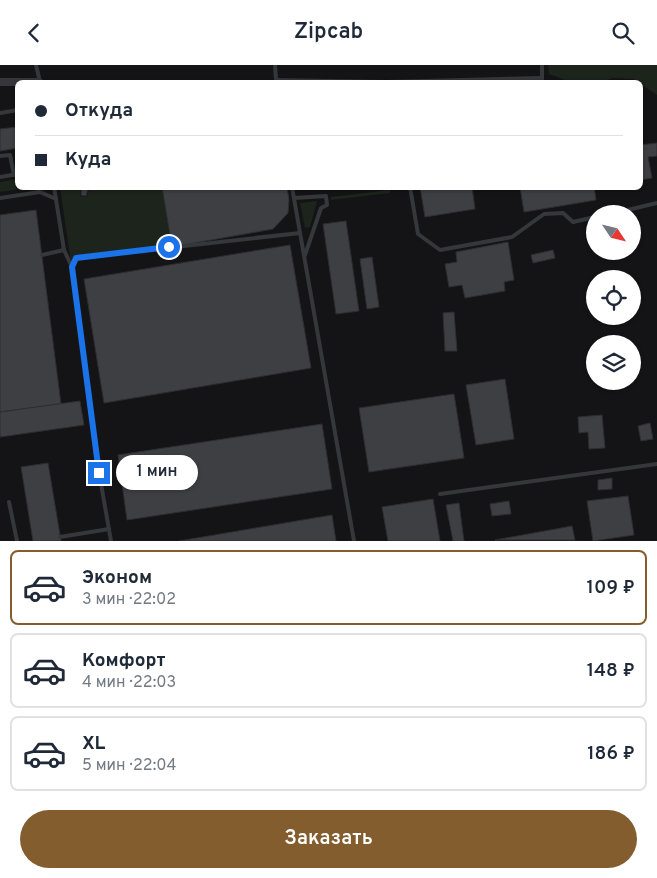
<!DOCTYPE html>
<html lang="ru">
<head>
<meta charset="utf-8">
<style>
  :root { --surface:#fff; --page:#f2f2f3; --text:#1f2937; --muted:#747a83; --line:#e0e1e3; --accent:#845d2e }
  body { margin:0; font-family:Overpass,sans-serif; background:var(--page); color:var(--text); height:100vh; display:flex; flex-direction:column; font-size:19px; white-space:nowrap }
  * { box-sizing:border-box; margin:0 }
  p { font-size:16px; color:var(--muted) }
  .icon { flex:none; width:28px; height:28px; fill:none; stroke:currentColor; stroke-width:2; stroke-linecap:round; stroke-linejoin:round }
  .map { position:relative; height:476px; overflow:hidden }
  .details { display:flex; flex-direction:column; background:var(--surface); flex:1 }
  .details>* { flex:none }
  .hud { position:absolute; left:15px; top:15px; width:628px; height:110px; border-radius:8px; box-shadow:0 1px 4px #0004; display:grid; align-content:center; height:110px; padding:0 20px; background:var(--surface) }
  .needle { width:32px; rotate:125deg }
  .tools { position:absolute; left:586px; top:140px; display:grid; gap:10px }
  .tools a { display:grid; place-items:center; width:55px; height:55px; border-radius:50%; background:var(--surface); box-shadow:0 1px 4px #0004; font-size:25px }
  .end { position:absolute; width:22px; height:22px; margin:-11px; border:6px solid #1a73e8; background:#fff; box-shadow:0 0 0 2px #fff }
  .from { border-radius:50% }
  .bubble { position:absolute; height:35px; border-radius:18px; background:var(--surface); box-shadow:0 1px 4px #0004; font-size:16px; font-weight:600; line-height:35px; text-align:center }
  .hud b { display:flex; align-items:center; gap:18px; height:48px; font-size:19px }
  .hud b+b { border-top:1px solid var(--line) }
  .hud i { width:12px; height:12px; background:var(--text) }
  ul { padding:9px 0 0; list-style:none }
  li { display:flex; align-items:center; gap:15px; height:75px; margin:0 10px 8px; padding:0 10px; border:2px solid var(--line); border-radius:8px }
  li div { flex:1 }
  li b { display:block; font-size:19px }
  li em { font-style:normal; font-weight:600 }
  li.selected { border-color:var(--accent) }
  li>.icon { width:45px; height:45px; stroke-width:1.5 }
  .action { display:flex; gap:10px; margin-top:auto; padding:10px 20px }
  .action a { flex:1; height:58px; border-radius:30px; background:var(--accent); color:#fff; font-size:20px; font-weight:600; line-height:58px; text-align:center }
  header { display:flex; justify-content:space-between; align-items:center; height:65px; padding:0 20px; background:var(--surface); font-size:22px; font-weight:600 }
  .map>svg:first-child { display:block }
</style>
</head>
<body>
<header><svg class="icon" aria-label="back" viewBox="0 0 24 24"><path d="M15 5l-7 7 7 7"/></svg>Zipcab<svg class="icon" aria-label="search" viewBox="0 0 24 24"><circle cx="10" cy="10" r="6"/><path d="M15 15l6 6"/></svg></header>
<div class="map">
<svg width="657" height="476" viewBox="0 0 657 476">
  <rect width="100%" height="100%" fill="#141416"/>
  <g fill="#1c241c">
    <path d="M548,0H657V30L633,14L613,13L602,17H570L549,9Z"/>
    <path d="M17,114L18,122L27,123L0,127V117Z"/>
    <path d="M60,123H81L80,131L87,132L89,123H162L172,180L71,197Z"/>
    <path d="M390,125V128L331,135V132Z"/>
    <path d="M317,136L310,162L305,163L300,138Z"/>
  </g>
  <g fill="#3e3f43" stroke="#2e2e32">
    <path d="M17,62L18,83L0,86V64Z"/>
    <path d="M657,78V91L648,92L652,113L640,115V80Z"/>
    <path d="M82,122L88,123L86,131L81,130Z"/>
    <path d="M162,122H287L289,135L288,148L273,164L172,182Z"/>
    <path d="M420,122H472L475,144L425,152Z"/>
    <path d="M520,122H594L596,135L524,147Z"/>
    <path d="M36,145L61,339L0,347V150Z"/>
    <path d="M346,156L359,246L336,249L323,159Z"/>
    <path d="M508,177L514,215L504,217L505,226L465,233L462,220L449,222L445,199L457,197L456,187Z"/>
    <path d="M290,180L311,303L104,338L84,214Z"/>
    <path d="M553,185L555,193L533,198L531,190Z"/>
    <path d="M372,192L379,242L367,244L360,194Z"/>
    <path d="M454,247L457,286H445L443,248Z"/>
    <path d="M505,314L514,374L476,380L466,320Z"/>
    <path d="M454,329L464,393L369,407L359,343Z"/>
    <path d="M80,336L84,360L0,372V347Z"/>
    <path d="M602,350L605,383L589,384L588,367L579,368L578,352Z"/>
    <path d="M650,358L653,374L641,376L638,361Z"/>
    <path d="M322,359L332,424L127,455L118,390Z"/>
    <path d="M48,398L61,476H33L21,402Z"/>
    <path d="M612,413V424L598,425V415Z"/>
    <path d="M628,431L634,470L593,476L587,436Z"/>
    <path d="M433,434L440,476H388L382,442Z"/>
    <path d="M509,436L511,449L492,451L490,439Z"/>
    <path d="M459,438L464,476H453L446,440Z"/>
    <path d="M332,450L336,476H179Z"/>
    <path d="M572,461L575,475H495Z"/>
  </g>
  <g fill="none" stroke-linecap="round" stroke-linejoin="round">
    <g stroke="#35373b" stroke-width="4">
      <path d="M36,0L40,17"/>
      <path d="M275,0L276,15"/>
      <path d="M276,15L386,17L542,13"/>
      <path d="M542,18V0"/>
      <path d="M0,48L18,45"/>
      <path d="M0,91L10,90L14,110"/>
      <path d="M0,112L18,109"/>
      <path d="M54,122L64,185L72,202L96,390L111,476"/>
      <path d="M292,122L354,476"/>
      <path d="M410,122L418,169L440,185L512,172L544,149L563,148L573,157L595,152"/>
      <path d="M0,133L40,127L56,134"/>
      <path d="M294,133L326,131L327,140L321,143L305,190"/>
      <path d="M611,149L657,138"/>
      <path d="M42,190L64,185"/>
      <path d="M72,202L76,193L300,168"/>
      <path d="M440,429L657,399"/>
      <path d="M9,437L17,476"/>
      <path d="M60,472L109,464"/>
    </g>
    <path stroke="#35373b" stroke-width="8" d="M0,17H39"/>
  </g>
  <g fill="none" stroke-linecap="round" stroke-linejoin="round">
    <path stroke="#1a73e8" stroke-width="6" d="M99,408L72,202L76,193L169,182"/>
  </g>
</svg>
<div class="tools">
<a><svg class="needle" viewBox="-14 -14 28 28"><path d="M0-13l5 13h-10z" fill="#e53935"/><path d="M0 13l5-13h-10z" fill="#747a83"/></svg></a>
<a><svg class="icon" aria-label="locate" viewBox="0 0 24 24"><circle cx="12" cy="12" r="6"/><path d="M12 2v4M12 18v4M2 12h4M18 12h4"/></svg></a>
<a><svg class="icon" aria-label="layers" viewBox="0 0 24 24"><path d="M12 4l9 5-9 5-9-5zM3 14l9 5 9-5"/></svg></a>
</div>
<i class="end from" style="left:169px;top:182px"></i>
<i class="end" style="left:99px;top:408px"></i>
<div class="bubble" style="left:116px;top:390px;width:82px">1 мин</div>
<div class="hud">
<b><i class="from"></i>Откуда</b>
<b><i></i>Куда</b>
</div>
</div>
<section class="details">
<ul>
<li class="selected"><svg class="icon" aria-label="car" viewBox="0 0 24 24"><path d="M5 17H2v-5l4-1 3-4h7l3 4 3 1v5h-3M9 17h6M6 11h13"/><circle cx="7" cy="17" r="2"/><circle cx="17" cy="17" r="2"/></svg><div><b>Эконом</b><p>3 мин · 22:02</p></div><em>109 ₽</em></li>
<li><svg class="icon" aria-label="car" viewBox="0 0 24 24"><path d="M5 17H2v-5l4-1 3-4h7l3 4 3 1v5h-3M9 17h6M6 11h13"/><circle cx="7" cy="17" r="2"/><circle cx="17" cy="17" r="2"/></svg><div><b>Комфорт</b><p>4 мин · 22:03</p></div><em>148 ₽</em></li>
<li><svg class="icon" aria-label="car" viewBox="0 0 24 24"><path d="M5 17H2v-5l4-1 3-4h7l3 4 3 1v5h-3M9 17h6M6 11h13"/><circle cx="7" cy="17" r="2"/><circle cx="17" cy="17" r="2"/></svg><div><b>XL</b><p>5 мин · 22:04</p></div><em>186 ₽</em></li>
</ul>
<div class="action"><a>Заказать</a></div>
</section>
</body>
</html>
